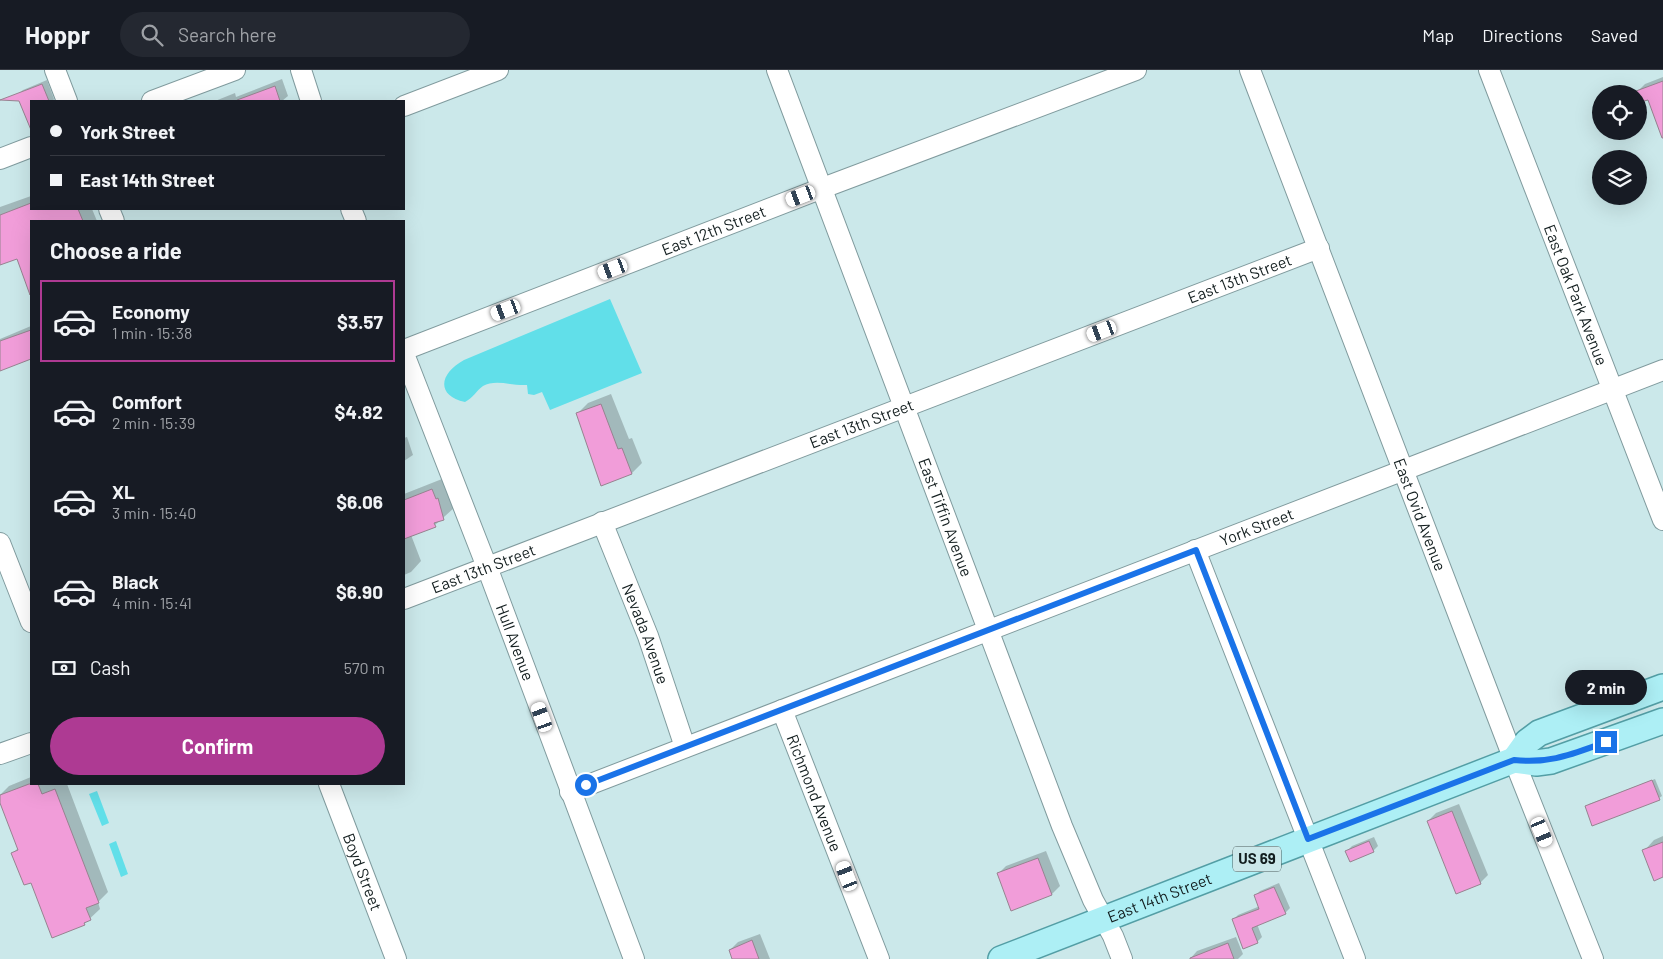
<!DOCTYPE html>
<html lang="en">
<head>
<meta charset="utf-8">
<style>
  :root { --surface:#171b24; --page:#242831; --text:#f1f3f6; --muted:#9ea1a6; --line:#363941; --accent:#ae3a93 }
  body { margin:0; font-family:Barlow,sans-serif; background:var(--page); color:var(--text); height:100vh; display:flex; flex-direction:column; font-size:19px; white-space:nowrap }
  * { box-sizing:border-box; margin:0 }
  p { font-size:16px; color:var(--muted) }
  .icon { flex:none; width:28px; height:28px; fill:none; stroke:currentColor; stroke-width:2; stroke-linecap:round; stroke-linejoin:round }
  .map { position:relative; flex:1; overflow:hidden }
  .details { position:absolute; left:30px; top:150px; width:375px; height:565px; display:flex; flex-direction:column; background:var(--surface); border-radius:0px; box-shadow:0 5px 20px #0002 }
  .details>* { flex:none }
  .guide { position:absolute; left:30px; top:30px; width:375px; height:110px; border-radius:0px; box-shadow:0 5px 20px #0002; display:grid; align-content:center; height:110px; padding:0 20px; background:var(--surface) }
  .tools { position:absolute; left:1592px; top:15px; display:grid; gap:10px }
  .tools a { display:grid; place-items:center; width:55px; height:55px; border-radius:50%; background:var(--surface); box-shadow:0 5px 20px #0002; font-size:25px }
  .end { position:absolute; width:22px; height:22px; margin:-11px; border:6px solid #1a73e8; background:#fff; box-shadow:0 0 0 2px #fff }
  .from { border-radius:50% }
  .bubble { position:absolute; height:35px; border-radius:18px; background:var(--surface); box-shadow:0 5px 20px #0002; font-size:16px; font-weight:700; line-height:35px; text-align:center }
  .car { position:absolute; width:15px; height:30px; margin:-15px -8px; border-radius:6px; box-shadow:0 0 4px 1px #0007; background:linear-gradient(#fff 24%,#345 0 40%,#fff 0 76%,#345 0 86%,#fff 0) }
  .guide b { display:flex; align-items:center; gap:18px; height:48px; font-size:19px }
  .guide b+b { border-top:1px solid var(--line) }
  .guide i { width:12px; height:12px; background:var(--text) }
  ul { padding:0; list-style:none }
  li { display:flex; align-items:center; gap:15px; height:82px; margin:0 10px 8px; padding:0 10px; border:2px solid transparent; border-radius:0px }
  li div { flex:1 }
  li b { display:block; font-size:19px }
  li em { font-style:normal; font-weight:700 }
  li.selected { border-color:var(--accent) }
  li>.icon { width:45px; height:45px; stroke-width:1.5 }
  h2 { padding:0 20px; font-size:22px; line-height:60px }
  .pay { display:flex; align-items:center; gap:12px; height:55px; padding:0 20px; font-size:19px }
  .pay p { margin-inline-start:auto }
  .button { display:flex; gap:10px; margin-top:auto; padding:10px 20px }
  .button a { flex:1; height:58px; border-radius:30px; background:var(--accent); color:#fff; font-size:20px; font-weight:700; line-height:58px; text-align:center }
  header { display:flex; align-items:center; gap:30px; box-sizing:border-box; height:70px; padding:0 25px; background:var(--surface); border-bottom:1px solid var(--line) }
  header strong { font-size:24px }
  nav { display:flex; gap:28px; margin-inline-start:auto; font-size:18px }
  .search { width:350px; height:45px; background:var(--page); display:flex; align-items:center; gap:12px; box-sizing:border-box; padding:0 18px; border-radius:28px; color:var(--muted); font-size:19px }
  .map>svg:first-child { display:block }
</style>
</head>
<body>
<header>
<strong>Hoppr</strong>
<div class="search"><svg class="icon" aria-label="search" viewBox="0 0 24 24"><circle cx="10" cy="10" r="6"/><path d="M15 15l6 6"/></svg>Search here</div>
<nav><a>Map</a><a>Directions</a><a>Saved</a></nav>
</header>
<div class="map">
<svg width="1663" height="889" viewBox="0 0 1663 889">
  <rect width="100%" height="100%" fill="#cbe8ea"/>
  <g fill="#61dfe9">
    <path d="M610,229L642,303L550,340L542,322L534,325L528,324L527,315C513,316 495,309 483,316C476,321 473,328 465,332C435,325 440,303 464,290Z"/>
    <path d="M97,721L109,753L102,756L89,724Z"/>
    <path d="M116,771L128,804L121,807L109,774Z"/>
  </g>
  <g fill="#0003">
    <path d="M1663,7V68L1648,28L1641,31L1637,22L1645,14Z"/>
    <path d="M282,9L288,26L282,31H215L235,23L236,27Z"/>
    <path d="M47,10L54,29L53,31H31V46L27,48L18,24L23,20Z"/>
    <path d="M31,126V139H92L97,151H31V224L17,187L0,194V137Z"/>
    <path d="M31,256V288L0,300V269Z"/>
    <path d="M611,324L629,369L632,368L642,393L632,403L577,344L588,333Z"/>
    <path d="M407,367L413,385L404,391V368Z"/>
    <path d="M442,409L454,438L435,455L411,465L421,491L411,502L404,505V424Z"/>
    <path d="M31,707V714H67L108,822L98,832L100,839L84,854L32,811L13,783L19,777L0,725L9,716Z"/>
    <path d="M1655,709L1662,726L1659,728L1593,754L1587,736L1589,734Z"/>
    <path d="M1459,734L1488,805L1480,813L1428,751L1436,743Z"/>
    <path d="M1663,766V806L1644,781L1654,770Z"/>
    <path d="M1374,767L1378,776L1373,781H1347L1352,776Z"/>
    <path d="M1046,781L1060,816L1052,824L1012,839L998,804L1006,796Z"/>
    <path d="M1279,813L1290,838L1285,843L1257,854L1262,867L1257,872L1233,850L1238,845L1260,836L1255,826L1260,821Z"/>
    <path d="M760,864L770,889H734L730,880L738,872Z"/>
    <path d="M1236,867L1243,884L1238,889H1190L1197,881Z"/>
  </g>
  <g fill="#f19dd9" stroke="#978390">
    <path d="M1663,11V68H1662L1648,30L1640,32L1639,24L1636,21Z"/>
    <path d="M42,14L49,31H31V60L19,31L0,30Z"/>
    <path d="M275,16L280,31H237V30Z"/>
    <path d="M31,133V139H78L83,151H31L30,225L17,189L0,195V145Z"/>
    <path d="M31,260V289L0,301V271Z"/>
    <path d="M601,334L618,379L622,378L632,404L601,416L576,343Z"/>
    <path d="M432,419L436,429L438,428L444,450L434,453L436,457L404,469V430Z"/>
    <path d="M1652,710L1660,730L1592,756L1585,736Z"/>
    <path d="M29,714H38L42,724L55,719L99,833L86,838L91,850L84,853L85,855L52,868L31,813L24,815L11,783L18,780L0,733V725Z"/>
    <path d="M1452,741L1481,814L1456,824L1427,751Z"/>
    <path d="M1369,771L1374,782L1350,792L1345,781Z"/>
    <path d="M1663,772V807L1654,811L1642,780Z"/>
    <path d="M1038,788L1052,825L1011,841L997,803Z"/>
    <path d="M1274,817L1286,844L1252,858L1258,873L1243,879L1232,849L1259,839L1254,825Z"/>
    <path d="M752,870L759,889H732L729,880Z"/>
    <path d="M1228,873L1234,889H1190V888Z"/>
  </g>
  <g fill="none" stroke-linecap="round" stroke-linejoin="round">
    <defs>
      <g id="minor">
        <path d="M55,0L67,31"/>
        <path d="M301,0L311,31"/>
        <path id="s1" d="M777,0L1062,756L1093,830L1113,866L1122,889"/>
        <path id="s2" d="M1250,0L1514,690L1593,889"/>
        <path id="s3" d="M1489,0L1663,450"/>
        <path d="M152,31L235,0"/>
        <path d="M404,36L498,0"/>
        <path d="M0,89L31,77"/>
        <path d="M109,139L114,151"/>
        <path d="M351,139L356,151"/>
        <path id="s4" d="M404,280L820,119L1136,0"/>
        <path id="s5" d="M404,284L487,497L634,889"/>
        <path id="s6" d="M602,452L648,566L685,677"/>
        <path d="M0,473L31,552"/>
        <path d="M1195,480L1355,889"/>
        <path id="s7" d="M404,529L1319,178"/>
        <path id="s8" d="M782,640L879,889"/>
        <path d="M0,684L31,673"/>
        <path id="s9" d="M329,714L396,889"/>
        <path id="s10" d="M570,722L1663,300"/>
      </g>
      <g id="major">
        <path d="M1514,690L1527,672L1539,663L1663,617"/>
        <path id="s11" d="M1001,889L1514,690L1536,693L1551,691L1663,651"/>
      </g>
    </defs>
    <use href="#minor" stroke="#809b9e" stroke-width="22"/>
    <use href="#major" stroke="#539ea5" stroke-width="28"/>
    <use href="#minor" stroke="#fff" stroke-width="20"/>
    <use href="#major" stroke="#adeff5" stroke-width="25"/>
  </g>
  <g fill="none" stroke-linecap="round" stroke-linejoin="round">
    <path stroke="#1a73e8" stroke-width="6" d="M586,715L1196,480L1308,769L1514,690C1550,694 1572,684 1606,672"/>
  </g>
  <g text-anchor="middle" stroke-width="4" stroke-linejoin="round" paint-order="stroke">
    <rect fill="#cbe8ea" stroke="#4a5a5b" stroke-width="1" x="1233" y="776.5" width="48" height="25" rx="4"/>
    <g font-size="15" font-weight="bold" fill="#121d1e">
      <text x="1257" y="794">US 69</text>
    </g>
    <g font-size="16" fill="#121d1e" stroke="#cbe8ea">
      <text dy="6" stroke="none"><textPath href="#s4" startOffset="332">East 12th Street</textPath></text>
      <text dy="6" stroke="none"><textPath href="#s7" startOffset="895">East 13th Street</textPath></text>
      <text dy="6" stroke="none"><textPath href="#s3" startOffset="241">East Oak Park Avenue</textPath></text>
      <text dy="6" stroke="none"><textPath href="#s7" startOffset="490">East 13th Street</textPath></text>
      <text dy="6" stroke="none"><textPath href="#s2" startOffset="476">East Ovid Avenue</textPath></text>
      <text dy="6" stroke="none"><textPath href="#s1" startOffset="478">East Tiffin Avenue</textPath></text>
      <text dy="6" stroke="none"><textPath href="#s10" startOffset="736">York Street</textPath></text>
      <text dy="6" stroke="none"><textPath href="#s7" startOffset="85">East 13th Street</textPath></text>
      <text dy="6" stroke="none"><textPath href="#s6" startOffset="120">Nevada Avenue</textPath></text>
      <text dy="6" stroke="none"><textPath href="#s5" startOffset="309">Hull Avenue</textPath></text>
      <text dy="6" stroke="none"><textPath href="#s8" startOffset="89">Richmond Avenue</textPath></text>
      <text dy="6" stroke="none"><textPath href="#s9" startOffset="94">Boyd Street</textPath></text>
      <text dy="6" stroke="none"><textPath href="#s11" startOffset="170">East 14th Street</textPath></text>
    </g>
  </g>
</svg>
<div class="tools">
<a><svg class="icon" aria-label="locate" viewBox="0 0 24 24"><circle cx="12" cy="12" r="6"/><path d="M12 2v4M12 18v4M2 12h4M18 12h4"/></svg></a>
<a><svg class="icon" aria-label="layers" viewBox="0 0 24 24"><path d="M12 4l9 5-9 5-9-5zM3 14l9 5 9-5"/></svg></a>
</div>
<i class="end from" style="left:586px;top:715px"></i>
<i class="end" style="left:1606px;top:672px"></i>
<div class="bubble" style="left:1565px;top:600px;width:82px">2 min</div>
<i class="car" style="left:801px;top:126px;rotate:249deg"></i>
<i class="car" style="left:613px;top:199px;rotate:249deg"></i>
<i class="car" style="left:506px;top:240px;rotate:249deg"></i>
<i class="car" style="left:1102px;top:261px;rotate:249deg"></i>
<i class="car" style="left:542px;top:647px;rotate:340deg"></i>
<i class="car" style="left:1542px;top:762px;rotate:157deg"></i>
<i class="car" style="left:847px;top:806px;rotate:339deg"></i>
<div class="guide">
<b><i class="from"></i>York Street</b>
<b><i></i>East 14th Street</b>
</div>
<section class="details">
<h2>Choose a ride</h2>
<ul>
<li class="selected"><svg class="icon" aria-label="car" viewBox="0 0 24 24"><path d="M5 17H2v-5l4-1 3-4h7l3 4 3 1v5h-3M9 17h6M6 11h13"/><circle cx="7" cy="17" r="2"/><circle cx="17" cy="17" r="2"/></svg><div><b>Economy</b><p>1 min · 15:38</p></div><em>$3.57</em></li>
<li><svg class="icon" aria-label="car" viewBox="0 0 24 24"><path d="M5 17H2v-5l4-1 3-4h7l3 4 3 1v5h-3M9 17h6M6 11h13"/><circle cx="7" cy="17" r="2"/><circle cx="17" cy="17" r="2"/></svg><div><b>Comfort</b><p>2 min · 15:39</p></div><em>$4.82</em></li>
<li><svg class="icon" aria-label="car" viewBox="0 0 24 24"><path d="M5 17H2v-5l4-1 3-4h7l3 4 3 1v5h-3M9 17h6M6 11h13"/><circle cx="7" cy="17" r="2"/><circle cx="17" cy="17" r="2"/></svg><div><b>XL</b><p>3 min · 15:40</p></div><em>$6.06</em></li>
<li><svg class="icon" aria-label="car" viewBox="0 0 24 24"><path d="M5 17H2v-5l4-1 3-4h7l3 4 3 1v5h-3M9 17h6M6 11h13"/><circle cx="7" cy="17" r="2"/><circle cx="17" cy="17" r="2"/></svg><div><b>Black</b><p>4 min · 15:41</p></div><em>$6.90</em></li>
</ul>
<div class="pay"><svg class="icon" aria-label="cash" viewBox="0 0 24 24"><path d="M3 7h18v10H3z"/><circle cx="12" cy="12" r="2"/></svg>Cash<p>570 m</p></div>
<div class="button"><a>Confirm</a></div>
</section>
</div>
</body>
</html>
